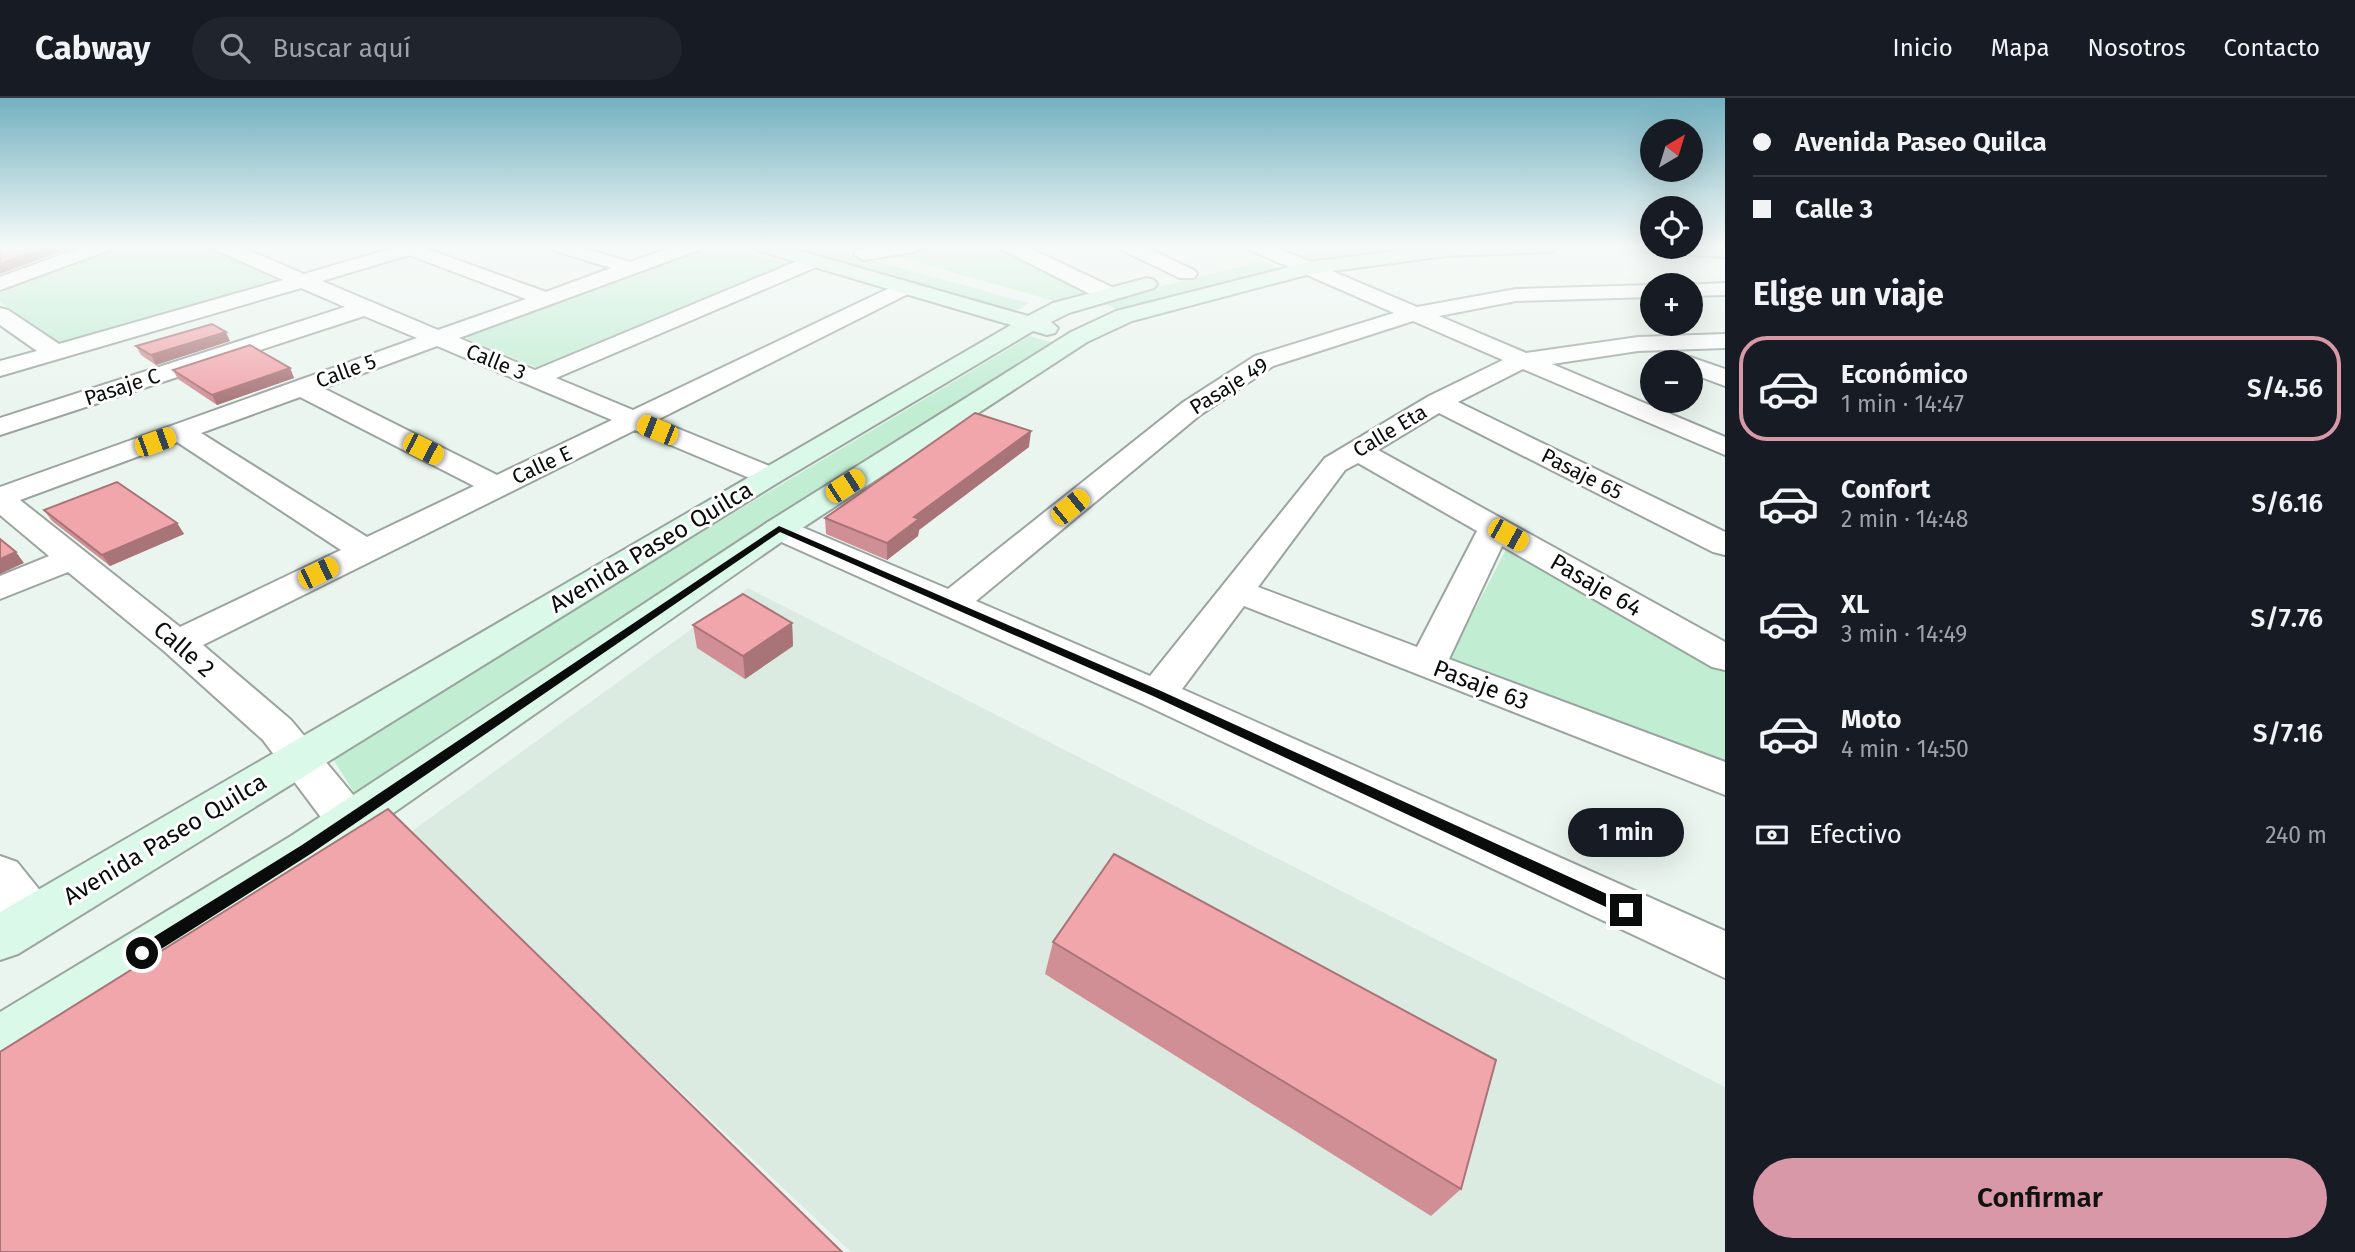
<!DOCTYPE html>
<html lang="es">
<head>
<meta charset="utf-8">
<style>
  :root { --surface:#171b24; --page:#20242c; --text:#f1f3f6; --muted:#9ea1a6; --line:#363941; --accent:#d898a8 }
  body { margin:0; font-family:"Fira Sans",sans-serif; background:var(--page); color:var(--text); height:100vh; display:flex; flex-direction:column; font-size:26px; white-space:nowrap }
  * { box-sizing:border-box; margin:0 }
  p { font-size:23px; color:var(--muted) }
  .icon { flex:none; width:38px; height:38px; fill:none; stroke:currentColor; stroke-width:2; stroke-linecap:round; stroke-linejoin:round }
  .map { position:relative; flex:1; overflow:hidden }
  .sheet { display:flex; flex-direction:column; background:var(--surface); width:630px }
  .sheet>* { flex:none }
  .hud { display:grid; align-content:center; height:154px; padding:0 28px; background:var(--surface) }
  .needle { width:46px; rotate:38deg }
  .fabs { position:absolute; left:1640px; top:21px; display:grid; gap:14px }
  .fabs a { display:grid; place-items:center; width:63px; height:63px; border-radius:50%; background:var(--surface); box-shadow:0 7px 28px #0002; font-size:35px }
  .end { position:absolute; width:32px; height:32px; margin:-16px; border:9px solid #090c0a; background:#fff; box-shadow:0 0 0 4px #fff }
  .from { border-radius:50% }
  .bubble { position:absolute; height:49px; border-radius:24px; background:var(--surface); box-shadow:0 7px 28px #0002; font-size:23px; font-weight:600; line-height:49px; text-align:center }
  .car { position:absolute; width:21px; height:42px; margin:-21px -10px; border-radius:9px; box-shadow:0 0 5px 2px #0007; background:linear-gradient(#f5c518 24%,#345 0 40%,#f5c518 0 76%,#345 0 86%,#f5c518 0) }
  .hud b { display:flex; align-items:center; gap:24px; height:66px; font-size:26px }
  .hud b+b { border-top:2px solid var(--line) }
  .hud i { width:18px; height:18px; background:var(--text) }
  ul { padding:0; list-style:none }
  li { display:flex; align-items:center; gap:21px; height:105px; margin:0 14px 10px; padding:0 14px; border:4px solid transparent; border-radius:28px }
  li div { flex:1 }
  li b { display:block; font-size:26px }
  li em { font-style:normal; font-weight:600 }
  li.current { border-color:var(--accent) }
  li>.icon { width:63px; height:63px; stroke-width:1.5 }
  h2 { padding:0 28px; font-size:32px; line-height:84px }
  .pay { display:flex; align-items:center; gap:18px; height:77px; padding:0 28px; font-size:26px }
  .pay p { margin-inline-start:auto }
  .primary-button { display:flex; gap:14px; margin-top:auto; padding:14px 28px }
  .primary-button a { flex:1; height:80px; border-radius:42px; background:var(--accent); color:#111; font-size:28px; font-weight:600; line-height:80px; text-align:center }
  header { display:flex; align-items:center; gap:42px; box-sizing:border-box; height:98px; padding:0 35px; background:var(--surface); border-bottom:2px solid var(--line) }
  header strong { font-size:33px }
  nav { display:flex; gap:38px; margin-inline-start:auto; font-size:24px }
  .search { width:490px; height:63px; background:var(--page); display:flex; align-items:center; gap:18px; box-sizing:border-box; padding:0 24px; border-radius:38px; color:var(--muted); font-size:26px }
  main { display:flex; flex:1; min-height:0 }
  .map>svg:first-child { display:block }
</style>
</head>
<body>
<header>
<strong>Cabway</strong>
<div class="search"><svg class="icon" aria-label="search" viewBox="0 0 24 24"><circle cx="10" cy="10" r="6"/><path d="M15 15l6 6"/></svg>Buscar aquí</div>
<nav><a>Inicio</a><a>Mapa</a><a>Nosotros</a><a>Contacto</a></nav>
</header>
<main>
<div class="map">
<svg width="1725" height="1154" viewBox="0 0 1725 1154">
  <rect width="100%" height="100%" fill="#ebf5ef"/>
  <path fill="#dbebe1" d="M748,490L1725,989V1154H851L408,736Z"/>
  <g fill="#c1edd3">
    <path d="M115,148H217L295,181L67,249L0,204V194Z"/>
    <path d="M703,148H729L796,167L543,272L467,241V235Z"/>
    <path d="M782,148H818L1029,205L1016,213Z"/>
    <path d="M929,148H1007L1096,193L1058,204L891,157L902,152Z"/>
    <path d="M1369,148H1463L1315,163L1303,160L1300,157Z"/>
    <path d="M1262,163L1280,170L1122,213L1099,204Z"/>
    <path d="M1030,238L1055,245L355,696L330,656Z"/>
    <path d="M1510,444L1725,569V666L1449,561Z"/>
  </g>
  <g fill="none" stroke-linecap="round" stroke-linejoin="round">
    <defs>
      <g id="street">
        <path d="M85,148H112L109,152L0,192V179Z"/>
        <path d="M214,148H239L304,176L400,148H429L427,151L546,194L611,170L552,152L550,148H578L630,164L675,148H701L699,152L459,240L535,272L807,159H821L824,163L821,167L556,280L633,312L900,185H914L918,189L914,193L657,322L779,372L784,378L779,384L769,387L759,384L635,332L203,547L291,622L364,710L371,722L364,734L348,740L332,734L263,642L164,553L68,474L0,501V478L49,458L0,417V389L417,240L364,218L0,337V320L345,209L301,190L0,278V263L37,253L0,227V210L8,212L59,246L283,182L216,152ZM409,157L526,201L438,232L322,183ZM437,248L612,322L497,377L323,290ZM300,299L474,388L367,439L201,335ZM177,344L341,452L180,529L20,402Z"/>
        <path d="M879,148H923L913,154L864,162L854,156L857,152Z"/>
        <path d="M1000,148H1025L1116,191L1119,196L1116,201H1100L1003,152Z"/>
        <path d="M1118,148H1143L1194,172L1197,176L1194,180H1180L1121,152Z"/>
        <path d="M1248,148H1273L1417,209L1516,191L1652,187H1654H1652V199L1516,203L1439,218L1526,255L1638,239L1725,236V250L1638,253L1552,266L1725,339V357L1523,271L1458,304L1725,434V457L1713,454L1439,315L1378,352L1725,544V572L1712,569L1502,448L1449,561L1725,664V697L1244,508L1182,591L1725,833V880L1143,606L768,438L763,431L768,424L779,421L790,424L948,491L1182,305L1255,258L1394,215L1250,152ZM1413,223L1503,262L1429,298L1325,360L1150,578L976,503L1200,317L1273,268ZM1358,365L1477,433L1417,549L1258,489L1345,372Z"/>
        <path d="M1725,185V197L1690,198V187H1684Z"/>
        <path d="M1690,259L1725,271V288L1690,275V264H1679Z"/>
        <path d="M0,758L17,764L50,805L58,820L50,835L33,841L16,835L0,814Z"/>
      </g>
      <g id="secondary">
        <path d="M754,148H783L1028,218L1053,205L1147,180L1154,182L1157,186L1154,190L1069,215L1051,224L1058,230L1055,235L1047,237L1033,233L779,384L18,856L0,862V814L1011,227L756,152Z"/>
        <path d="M1434,148H1561L1551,154L1446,158L1310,176L1132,223L1087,244L790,438L323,764L19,963L0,970V914L291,738L768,424L1071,234L1116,213L1309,164Z"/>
        <path d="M1643,148H1725V159L1652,155L1645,153Z"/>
      </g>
    </defs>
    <use href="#street" stroke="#9ba49e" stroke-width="4"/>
    <use href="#secondary" stroke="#9ba49e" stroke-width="4"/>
    <use href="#street" fill="#fff" fill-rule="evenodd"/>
    <use href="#secondary" fill="#daf9e8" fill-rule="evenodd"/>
  </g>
  <g fill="#cf8f94">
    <path d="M230,243L156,267L141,257L136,248Z"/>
    <path d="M290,270L294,280L217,307L178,281L173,272Z"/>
    <path d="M1029,349L919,432L918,438L887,462L826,436L825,420Z"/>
    <path d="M44,412L177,425L184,436L110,468L52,423Z"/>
    <path d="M792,525L793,548L745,581L697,550L693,527Z"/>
    <path d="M1053,844L1461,1091L1431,1118L1045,876Z"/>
  </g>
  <g fill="#a97478">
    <path d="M49,148H76L0,176V166Z"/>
    <path d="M226,234L230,243L156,267L151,257Z"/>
    <path d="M290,270L294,280L217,307L212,297Z"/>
    <path d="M1031,333L1029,349L919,432L918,438L887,462V445L914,419Z"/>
    <path d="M177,425L184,436L110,468L102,457Z"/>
    <path d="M16,454L24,465L0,476V461Z"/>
    <path d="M792,525L793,548L745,581L743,558Z"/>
  </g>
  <g fill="#f1a6ac" stroke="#a97478" stroke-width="2">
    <path d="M0,148H49L0,166Z"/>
    <path d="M212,226L226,234L151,257L136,248Z"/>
    <path d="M250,247L290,270L212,297L173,272Z"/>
    <path d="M975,315L1031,333L914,419L919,421L887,445L825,420Z"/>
    <path d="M117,384L177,425L102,457L44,412Z"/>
    <path d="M0,441L16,454L0,461Z"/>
    <path d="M743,496L792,525L743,558L693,527Z"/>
    <path d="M388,711L842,1154H0V954Z"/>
    <path d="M1114,756L1496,962L1461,1091L1053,844Z"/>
  </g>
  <linearGradient id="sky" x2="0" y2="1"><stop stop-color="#73b0c0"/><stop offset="0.48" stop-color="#f6faf8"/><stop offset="1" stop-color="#f6faf8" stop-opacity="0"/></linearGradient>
  <rect width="1725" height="309" fill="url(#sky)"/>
  <path fill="#090c0a" d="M779,428L1161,593L1631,807L1634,812L1626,818L1621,816L1153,598L780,434L312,755L147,860H136L134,855L136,850L302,747Z"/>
  <g text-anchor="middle" stroke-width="6" stroke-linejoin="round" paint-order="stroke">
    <g font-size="21" fill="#090c0a" stroke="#fff">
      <text transform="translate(496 264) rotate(22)" y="7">Calle 3</text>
      <text transform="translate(346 273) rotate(-20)" y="7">Calle 5</text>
      <text transform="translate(1229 288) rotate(-32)" y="7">Pasaje 49</text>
      <text transform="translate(122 289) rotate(-18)" y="7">Pasaje C</text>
      <text transform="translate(1390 333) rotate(-31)" y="7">Calle Eta</text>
      <text transform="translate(542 367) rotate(-25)" y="7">Calle E</text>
      <text transform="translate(1582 376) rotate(27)" y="7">Pasaje 65</text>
    </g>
    <g font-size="24" fill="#090c0a" stroke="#fff">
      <text transform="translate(651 449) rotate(-31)" y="8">Avenida Paseo Quilca</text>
      <text transform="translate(1596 487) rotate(30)" y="8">Pasaje 64</text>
      <text transform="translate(184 551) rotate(41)" y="8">Calle 2</text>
      <text transform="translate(1481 587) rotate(21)" y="8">Pasaje 63</text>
      <text transform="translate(165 741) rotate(-31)" y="8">Avenida Paseo Quilca</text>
    </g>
  </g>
</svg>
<div class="fabs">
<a><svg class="needle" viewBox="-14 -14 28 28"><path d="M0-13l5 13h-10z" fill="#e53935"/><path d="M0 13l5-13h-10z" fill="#9ea1a6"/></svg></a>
<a><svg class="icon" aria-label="locate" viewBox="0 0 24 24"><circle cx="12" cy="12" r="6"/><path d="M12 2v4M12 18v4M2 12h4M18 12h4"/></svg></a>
<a>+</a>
<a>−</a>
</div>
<i class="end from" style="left:142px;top:855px"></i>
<i class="end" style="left:1626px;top:812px"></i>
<div class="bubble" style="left:1568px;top:710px;width:116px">1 min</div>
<i class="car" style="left:657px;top:332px;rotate:292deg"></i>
<i class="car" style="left:155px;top:344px;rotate:70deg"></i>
<i class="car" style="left:423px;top:351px;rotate:117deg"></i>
<i class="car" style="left:845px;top:388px;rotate:57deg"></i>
<i class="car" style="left:1070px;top:409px;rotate:51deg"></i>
<i class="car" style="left:1508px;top:437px;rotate:119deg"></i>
<i class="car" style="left:318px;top:475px;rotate:64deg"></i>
</div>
<section class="sheet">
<div class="hud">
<b><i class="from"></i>Avenida Paseo Quilca</b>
<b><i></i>Calle 3</b>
</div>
<h2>Elige un viaje</h2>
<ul>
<li class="current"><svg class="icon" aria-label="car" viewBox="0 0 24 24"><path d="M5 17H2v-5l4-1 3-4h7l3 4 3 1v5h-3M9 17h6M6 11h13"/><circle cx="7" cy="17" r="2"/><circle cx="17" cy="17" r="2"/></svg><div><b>Económico</b><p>1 min · 14:47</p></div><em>S/4.56</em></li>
<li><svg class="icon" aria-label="car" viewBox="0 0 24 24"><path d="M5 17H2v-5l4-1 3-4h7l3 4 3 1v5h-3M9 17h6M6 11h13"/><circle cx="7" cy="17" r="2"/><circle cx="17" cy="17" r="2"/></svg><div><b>Confort</b><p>2 min · 14:48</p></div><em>S/6.16</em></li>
<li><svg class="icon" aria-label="car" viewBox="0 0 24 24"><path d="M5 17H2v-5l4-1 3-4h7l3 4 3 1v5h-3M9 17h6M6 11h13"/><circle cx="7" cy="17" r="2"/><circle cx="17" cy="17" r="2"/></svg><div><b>XL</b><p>3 min · 14:49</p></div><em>S/7.76</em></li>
<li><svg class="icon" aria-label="car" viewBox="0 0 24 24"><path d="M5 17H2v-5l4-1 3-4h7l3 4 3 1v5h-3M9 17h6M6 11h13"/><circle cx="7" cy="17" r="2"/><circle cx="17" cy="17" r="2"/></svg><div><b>Moto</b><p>4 min · 14:50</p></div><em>S/7.16</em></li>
</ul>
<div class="pay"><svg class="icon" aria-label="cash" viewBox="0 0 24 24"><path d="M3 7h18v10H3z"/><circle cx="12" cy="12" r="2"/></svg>Efectivo<p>240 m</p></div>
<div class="primary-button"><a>Confirmar</a></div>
</section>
</main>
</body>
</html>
